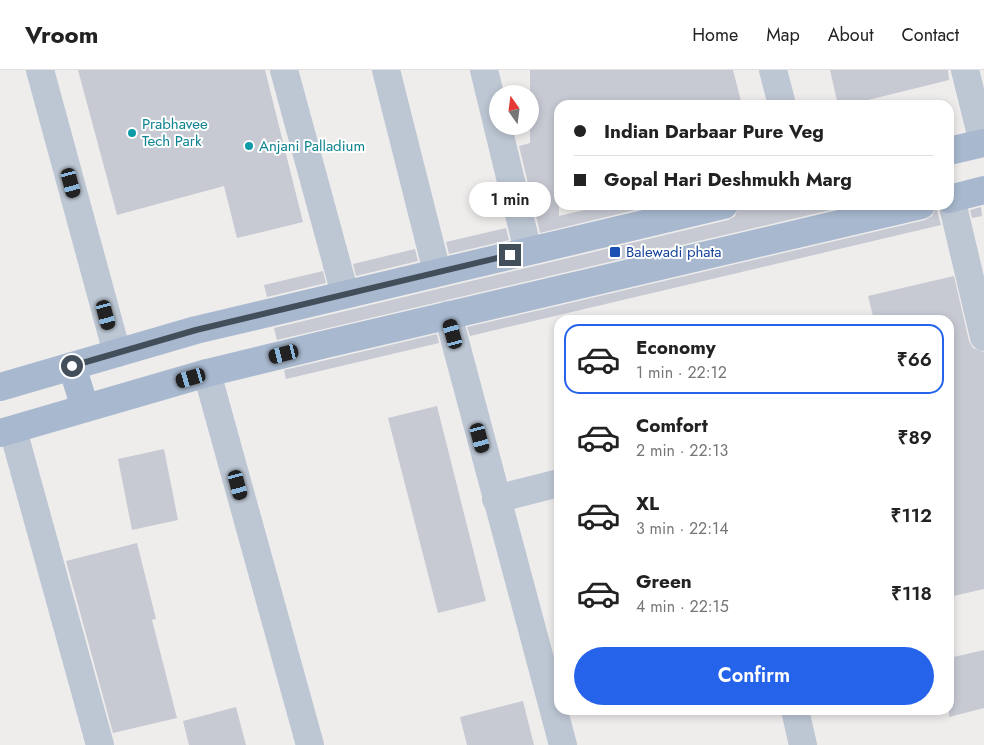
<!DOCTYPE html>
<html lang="en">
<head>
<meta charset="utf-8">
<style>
  :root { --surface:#fff; --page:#f2f2f2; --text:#222; --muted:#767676; --line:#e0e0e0; --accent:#2563eb }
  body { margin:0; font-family:Jost,sans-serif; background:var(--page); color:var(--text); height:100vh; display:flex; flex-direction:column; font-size:19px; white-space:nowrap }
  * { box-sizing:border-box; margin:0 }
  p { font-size:16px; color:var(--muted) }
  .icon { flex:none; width:28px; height:28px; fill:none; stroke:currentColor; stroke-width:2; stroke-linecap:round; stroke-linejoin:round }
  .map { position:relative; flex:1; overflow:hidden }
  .side { position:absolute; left:554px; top:245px; width:400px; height:400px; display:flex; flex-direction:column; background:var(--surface); border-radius:15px; box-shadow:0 2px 8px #0003 }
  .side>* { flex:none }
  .banner { position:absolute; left:554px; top:30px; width:400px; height:110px; border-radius:15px; box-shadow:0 2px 8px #0003; display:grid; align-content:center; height:110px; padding:0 20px; background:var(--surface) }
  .needle { width:32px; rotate:346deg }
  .buttons { position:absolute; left:489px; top:15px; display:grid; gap:10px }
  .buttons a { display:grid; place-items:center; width:50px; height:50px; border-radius:50%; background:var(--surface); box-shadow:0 2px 8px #0003; font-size:25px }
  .end { position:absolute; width:22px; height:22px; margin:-11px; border:6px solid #434e5b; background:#fff; box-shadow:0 0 0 2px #fff }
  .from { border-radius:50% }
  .bubble { position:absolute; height:35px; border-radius:18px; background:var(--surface); box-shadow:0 2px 8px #0003; font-size:16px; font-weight:600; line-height:35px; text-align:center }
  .car { position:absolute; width:15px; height:30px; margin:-15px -8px; border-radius:6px; box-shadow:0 0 4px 1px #0007; background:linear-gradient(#222 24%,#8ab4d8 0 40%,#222 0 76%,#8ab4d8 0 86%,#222 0) }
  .banner b { display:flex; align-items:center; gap:18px; height:48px; font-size:19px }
  .banner b+b { border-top:1px solid var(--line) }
  .banner i { width:12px; height:12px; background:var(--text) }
  ul { padding:9px 0 0; list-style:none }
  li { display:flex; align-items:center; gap:15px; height:70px; margin:0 10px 8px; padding:0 10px; border:2px solid transparent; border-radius:15px }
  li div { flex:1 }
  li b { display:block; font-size:19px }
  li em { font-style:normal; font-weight:600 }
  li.active { border-color:var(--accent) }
  li>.icon { width:45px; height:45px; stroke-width:1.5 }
  .cta { display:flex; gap:10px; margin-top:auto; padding:10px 20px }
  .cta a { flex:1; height:58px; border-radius:30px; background:var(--accent); color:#fff; font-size:20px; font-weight:600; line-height:58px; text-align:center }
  header { display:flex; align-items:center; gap:30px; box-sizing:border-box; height:70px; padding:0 25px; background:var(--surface); border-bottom:1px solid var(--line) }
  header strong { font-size:24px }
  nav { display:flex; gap:28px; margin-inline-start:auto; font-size:18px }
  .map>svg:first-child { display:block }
</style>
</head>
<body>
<header>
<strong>Vroom</strong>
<nav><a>Home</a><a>Map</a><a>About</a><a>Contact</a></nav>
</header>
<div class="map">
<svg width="984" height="675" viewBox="0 0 984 675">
  <rect width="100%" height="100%" fill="#efecec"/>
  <g fill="#c7cad3">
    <path d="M78,0H265L303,152L237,168L224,116L117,145Z"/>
    <path d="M530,0H733L742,35H559V146L605,135H656L540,163L519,76L530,73Z"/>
    <path d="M830,0H948L949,10L848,35H838Z"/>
    <path d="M739,135H852L277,270L274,258L728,150L735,146Z"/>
    <path d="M936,137L941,155L470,266L467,257L925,150L932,146Z"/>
    <path d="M981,137L982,146L972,148L970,140Z"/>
    <path d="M506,158L509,170L449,184L446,172Z"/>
    <path d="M415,179L418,191L356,206L353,194Z"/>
    <path d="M323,201L326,213L267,227L264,215Z"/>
    <path d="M954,206L969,271L973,278L984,282V519L949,527V250H874L868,226Z"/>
    <path d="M437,264L439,273L286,309L284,300Z"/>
    <path d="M437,336L486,531L438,543L388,348Z"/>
    <path d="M164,379L178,450L132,460L118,389Z"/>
    <path d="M137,473L156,549L152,550L177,648L113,663L66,491Z"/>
    <path d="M984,580V638L949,647V588Z"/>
    <path d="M523,631L534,675H467L460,647Z"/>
    <path d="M236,637L246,675H189L183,651Z"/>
  </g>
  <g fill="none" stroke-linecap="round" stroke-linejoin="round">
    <g stroke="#bdc7d4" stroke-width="28">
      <path d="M40,0L117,283"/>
      <path d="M284,0L345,224"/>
      <path d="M386,0L437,202"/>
      <path d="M484,0L528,181"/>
      <path d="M773,0L782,35"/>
      <path d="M965,0L983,73"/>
      <path d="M951,128L984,267"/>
      <path d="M448,245L563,675"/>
      <path d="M207,303L310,675"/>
      <path d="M13,360L100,675"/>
      <path d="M496,429L559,413"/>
      <path d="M795,640L803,675"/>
    </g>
    <g stroke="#a8b9cf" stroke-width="28">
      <path d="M949,81L984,73"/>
      <path d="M949,129L984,120"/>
      <path d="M72,296L85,338"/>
      <path d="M0,317L196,260L724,135"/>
      <path d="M0,363L207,303L322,275L921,135"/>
    </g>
  </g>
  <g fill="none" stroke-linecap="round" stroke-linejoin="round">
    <path stroke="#434e5b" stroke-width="6" d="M72,296L196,260L510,185"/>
  </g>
  <g fill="#0f9aa8" stroke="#fff" stroke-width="2">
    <circle cx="132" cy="63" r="5"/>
    <circle cx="249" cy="76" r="5"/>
  </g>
  <rect fill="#1a4fb4" stroke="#fff" stroke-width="2" x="609" y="176" width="12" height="12" rx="2.5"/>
  <g text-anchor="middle" stroke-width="4" stroke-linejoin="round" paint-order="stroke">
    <g font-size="15" fill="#0d838f" stroke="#fff" text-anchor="start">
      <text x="142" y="59">Prabhavee<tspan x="142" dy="17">Tech Park</tspan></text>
      <text x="259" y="81">Anjani Palladium</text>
    </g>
    <g font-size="15" fill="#164399" stroke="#fff" text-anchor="start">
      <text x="626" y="187">Balewadi phata</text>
    </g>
  </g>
</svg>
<div class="buttons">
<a><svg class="needle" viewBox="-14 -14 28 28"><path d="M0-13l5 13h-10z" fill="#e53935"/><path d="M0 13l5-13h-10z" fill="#767676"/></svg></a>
</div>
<i class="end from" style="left:72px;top:296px"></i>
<i class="end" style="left:510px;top:185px"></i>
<div class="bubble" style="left:469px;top:112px;width:82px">1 min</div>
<i class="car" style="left:71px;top:113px;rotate:165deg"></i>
<i class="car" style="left:106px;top:245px;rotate:165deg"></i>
<i class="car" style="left:453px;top:264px;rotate:345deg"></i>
<i class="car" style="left:284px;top:284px;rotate:256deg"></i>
<i class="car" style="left:191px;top:308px;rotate:254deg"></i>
<i class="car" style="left:480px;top:368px;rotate:165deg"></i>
<i class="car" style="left:238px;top:415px;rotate:165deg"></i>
<div class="banner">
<b><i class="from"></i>Indian Darbaar Pure Veg</b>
<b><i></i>Gopal Hari Deshmukh Marg</b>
</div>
<section class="side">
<ul>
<li class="active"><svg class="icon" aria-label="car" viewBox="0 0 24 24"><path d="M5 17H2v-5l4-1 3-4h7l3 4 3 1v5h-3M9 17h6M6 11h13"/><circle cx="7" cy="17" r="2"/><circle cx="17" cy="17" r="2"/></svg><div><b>Economy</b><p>1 min · 22:12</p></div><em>₹66</em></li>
<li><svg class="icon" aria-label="car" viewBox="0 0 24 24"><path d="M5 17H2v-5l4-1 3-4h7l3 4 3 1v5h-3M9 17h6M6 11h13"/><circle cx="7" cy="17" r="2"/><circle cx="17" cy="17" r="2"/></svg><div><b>Comfort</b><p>2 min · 22:13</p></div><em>₹89</em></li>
<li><svg class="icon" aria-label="car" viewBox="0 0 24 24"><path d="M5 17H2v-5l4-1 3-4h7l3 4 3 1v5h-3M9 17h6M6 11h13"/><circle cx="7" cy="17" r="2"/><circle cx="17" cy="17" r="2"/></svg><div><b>XL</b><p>3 min · 22:14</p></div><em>₹112</em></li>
<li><svg class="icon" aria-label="car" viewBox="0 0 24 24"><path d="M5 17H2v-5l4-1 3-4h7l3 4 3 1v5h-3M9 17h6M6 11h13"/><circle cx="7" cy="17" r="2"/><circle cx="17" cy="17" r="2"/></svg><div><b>Green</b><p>4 min · 22:15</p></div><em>₹118</em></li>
</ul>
<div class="cta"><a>Confirm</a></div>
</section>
</div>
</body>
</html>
